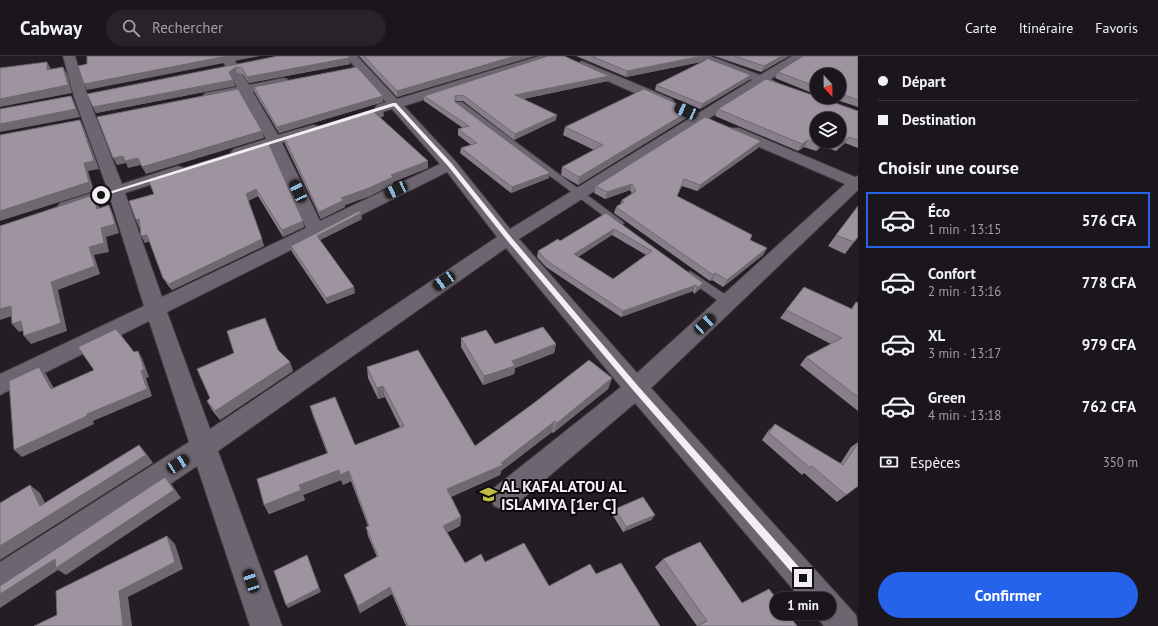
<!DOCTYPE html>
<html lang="fr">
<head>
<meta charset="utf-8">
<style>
  :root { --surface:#1b161c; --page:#282329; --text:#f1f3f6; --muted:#a09fa3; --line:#39353b; --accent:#2563eb }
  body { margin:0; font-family:"PT Sans",sans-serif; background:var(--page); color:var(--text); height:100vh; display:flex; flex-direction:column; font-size:15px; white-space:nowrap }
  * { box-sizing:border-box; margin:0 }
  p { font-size:13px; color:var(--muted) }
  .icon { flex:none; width:22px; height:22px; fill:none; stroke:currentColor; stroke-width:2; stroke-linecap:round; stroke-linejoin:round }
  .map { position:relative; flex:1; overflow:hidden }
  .side { display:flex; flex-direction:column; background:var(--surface); width:300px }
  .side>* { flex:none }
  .hud { display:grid; align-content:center; height:88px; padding:0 20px; background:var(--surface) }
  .needle { width:26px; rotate:158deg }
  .controls { position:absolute; left:810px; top:12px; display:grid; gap:8px }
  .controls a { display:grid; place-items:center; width:36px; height:36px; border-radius:50%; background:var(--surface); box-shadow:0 1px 3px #0004,0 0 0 1px var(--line); font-size:20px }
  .end { position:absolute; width:18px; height:18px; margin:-9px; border:5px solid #f3eef4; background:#111; box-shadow:0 0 0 2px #111 }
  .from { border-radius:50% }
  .bubble { position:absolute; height:28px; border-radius:14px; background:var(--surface); box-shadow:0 1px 3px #0004,0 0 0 1px var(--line); font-size:13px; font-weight:800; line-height:28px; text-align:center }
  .car { position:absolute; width:12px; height:24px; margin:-12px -6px; border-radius:5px; box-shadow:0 0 3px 1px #0007; background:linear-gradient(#222 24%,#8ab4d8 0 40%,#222 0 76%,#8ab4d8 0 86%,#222 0) }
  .hud b { display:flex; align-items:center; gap:14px; height:38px; font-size:15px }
  .hud b+b { border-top:1px solid var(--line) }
  .hud i { width:10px; height:10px; background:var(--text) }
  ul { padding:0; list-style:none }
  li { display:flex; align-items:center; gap:12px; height:56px; margin:0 8px 6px; padding:0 12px; border:2px solid transparent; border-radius:0px }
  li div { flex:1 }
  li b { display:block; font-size:15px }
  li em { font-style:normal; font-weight:800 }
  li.on { border-color:var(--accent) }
  li>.icon { width:36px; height:36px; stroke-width:1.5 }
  h2 { padding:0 20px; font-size:18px; line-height:48px }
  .pay { display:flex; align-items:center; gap:10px; height:44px; padding:0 20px; font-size:15px }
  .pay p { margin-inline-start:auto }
  .cta { display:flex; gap:8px; margin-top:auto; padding:8px 20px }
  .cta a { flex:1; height:46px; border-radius:24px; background:var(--accent); color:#fff; font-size:16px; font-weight:800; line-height:46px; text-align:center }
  header { display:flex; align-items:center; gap:24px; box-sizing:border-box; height:56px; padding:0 20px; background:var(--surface); border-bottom:1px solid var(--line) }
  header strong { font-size:19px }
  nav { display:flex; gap:22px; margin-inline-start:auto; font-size:14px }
  .search { width:280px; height:36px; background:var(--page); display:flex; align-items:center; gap:10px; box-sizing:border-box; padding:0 14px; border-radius:22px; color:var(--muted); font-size:15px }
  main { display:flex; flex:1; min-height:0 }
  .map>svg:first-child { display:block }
</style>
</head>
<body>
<header>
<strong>Cabway</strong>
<div class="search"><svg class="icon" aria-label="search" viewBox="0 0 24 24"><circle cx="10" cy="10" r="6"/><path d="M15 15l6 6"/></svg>Rechercher</div>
<nav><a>Carte</a><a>Itinéraire</a><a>Favoris</a></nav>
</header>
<main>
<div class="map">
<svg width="858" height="570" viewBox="0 0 858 570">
  <rect width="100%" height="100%" fill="#241d26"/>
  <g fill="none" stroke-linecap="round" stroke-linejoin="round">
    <defs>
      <g id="lane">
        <path d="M456,46H462L622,165L624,167L622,169H616L456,50Z"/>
        <path d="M690,215L732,243L734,246L732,249H724L686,222L685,219Z"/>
      </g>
      <g id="street">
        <path d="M63,0H75L88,41L122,128L178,110L184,112L186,115L184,118L125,137L162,241L306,172L269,91L239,101L234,99L231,96L234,93L266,83L241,38L210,44L203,40L205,37L237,31L220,0H232L249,29L283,22L287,23L289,26L287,29L253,36L278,79L313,69L318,70L320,73L318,76L282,87L320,165L440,108L392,53L382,56L377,55L375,52L377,49L386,46L345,0H357L397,43L539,0H557L555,2L404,50L456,106L510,173L752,24L695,2L693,0H710L760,19L792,0H806L771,23L777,27L775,30L771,31L763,28L519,183L637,317L845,128L729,78L727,75L729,72H739L855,121L858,120V134L651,332L856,559L858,570H824L635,347L514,450L504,454L494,450L490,441L494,432L621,331L506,192L218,395L282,570H250L197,410L11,535L0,539V506L189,386L149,265L0,339V318L144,250L110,142L66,156L60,155L57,151L60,147L107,132L74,41ZM447,116L497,181L210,373L167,256Z"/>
        <path d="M582,5L672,43L674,46L672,49H662L578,12L576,9Z"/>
      </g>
    </defs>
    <use href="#lane" stroke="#403a41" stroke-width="2"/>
    <use href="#street" stroke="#403a41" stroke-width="2"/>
    <use href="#lane" fill="#6d6570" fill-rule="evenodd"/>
    <use href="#street" fill="#6d6570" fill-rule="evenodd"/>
  </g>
  <g fill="#887f8a" fill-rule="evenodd">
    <path d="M278,0L350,8L249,27L243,18L237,17L232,21L235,30L96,57L87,38Z"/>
    <path d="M359,0H534L397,41Z"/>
    <path d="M576,0H703L701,6L626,21Z"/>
    <path d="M714,0H789L761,16Z"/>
    <path d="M858,0V51L828,41H839V19H817V39L775,22L778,16Z"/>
    <path d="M706,2L749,24L700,53L655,34L656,29L704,5Z"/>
    <path d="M609,20L608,25L523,43L556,64L514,84L463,45H455V46L549,122L511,137L460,97L461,92L471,89L458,79V73L463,72L424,45V40Z"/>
    <path d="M254,31L383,46L279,77L255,37Z"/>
    <path d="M718,53L858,55V92L845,87L836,95L822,90L816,95L804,91L798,95L715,60ZM817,63L839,85H817Z"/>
    <path d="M384,60L380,62L428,112L393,126V128L370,140L345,149V151L321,163L285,88L284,81Z"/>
    <path d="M688,61L578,129L561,119L562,111L594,94L563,79L565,71Z"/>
    <path d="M268,86L304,171L283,181L258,140L248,145L264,190L172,234L167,228L163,222L149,185L145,187L140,171H139L136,164Z"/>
    <path d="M758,92L697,135L682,130L677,140L750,184L767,192L763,199L723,231L712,224L710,225L614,157L616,151L620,148L622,144L632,138L630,134L605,143L594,137L596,130Z"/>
    <path d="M606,157L703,227L700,233L694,238L693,235L621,261L546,211L537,201L538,195L560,185ZM612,179L646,199L613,223L578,201Z"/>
    <path d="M362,163L320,184L355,237L327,248L292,196L291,190Z"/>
    <path d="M836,179L854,186L845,198L828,190Z"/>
    <path d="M856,246L858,247V355L800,309L806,301L831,288L780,262L786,254L851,253Z"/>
    <path d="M461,282L495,288H556L554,297L515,312L514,318L483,329L461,291Z"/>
    <path d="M278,294L290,306L293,315L220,364L212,354L207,345Z"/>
    <path d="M367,311L475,390L612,322L608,333L553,377L552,376L501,415L500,419L451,441L461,461L460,470L447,476L465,507L485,506L549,530L596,518L660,570H406L392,538L360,557L344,519L377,501L368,480L366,471L368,470L351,425L343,429L341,424L303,439L305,444L269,458L264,449L327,397L313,360L310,350L355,389L400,371L385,341L378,343L368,322Z"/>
    <path d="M775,368L840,408L851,391L858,386V430L837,446L804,417L802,419L762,384L768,375Z"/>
    <path d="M615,453L655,459L651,464L623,476L612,458Z"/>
    <path d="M663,503L742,547L697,570L655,511Z"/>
  </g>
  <g fill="#6f6870">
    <path d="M228,0H260L87,34L84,28Z"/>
    <path d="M515,0H534L397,41V35Z"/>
    <path d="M703,0L701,6L626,21L627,15Z"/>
    <path d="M782,0H789L761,16L764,10Z"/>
    <path d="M349,2L350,8L249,27L247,21Z"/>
    <path d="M47,6L51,13V21L47,14Z"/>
    <path d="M63,11L67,18L72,37L0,51V43Z"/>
    <path d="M236,11L237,17L231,22L229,16Z"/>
    <path d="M751,19L749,24L700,53L702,48Z"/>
    <path d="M609,20L608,25L514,45L515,39Z"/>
    <path d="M233,24L235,30L96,57L93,51Z"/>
    <path d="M71,40L75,48L80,61L0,76V68Z"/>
    <path d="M383,40V46L279,77L277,71Z"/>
    <path d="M383,53L384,60L374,63V56Z"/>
    <path d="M691,54L688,61L578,129L579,121Z"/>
    <path d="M557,59L556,64L514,84L515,78Z"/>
    <path d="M80,64L84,72L99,113L88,115L94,135L0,165V155L84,107Z"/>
    <path d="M262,75L264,82L146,118L142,111Z"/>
    <path d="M849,81L845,87L836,95L840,88Z"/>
    <path d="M808,84L804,91L798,95L802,88Z"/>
    <path d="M761,85L758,92L697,135L700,129Z"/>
    <path d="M824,85H825L822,90L816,95L820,88Z"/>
    <path d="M123,100L138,102L141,109L128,112L126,107L117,109L113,102Z"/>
    <path d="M428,105V112L393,126V128L370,140L345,149V151L321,163L319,156L341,142L391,119Z"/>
    <path d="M550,117L549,122L511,137L512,131Z"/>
    <path d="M632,128L630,134L605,143L607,136Z"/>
    <path d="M256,133L258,140L248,145L246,138Z"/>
    <path d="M93,139L98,148L102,161L97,153Z"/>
    <path d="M109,149L113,158L119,177L106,181L109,196L94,199L100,218L58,234L67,275L31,288L24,280L51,226L89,191L101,172Z"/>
    <path d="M361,157L362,163L318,185L317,180Z"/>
    <path d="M139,163L142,170L139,171L136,164Z"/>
    <path d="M303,165L304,171L283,181L282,174Z"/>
    <path d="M614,173L612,179L572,204L574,198Z"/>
    <path d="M147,179L150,185L145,187L141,180Z"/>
    <path d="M262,183L264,190L172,234L169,228Z"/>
    <path d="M767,192L763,199L723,231L727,224Z"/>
    <path d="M715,217L712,224L710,225L713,219Z"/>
    <path d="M703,227L700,233L694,238L697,232Z"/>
    <path d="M696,229L693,235L621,261L623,255Z"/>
    <path d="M354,231L355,237L327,248L326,242Z"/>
    <path d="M11,250L18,258L0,264V253Z"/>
    <path d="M21,265L28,273L19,276L12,268Z"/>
    <path d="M556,288L554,297L515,312L514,318L483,329L484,320L512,305Z"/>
    <path d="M138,295L142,302L149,321L146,322L152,340L93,365L94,368L22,401L14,394L87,358L141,315Z"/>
    <path d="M290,306L293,315L220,364L215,355Z"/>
    <path d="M39,311L46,318L58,340L51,333Z"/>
    <path d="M612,322L608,333L553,377L557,367Z"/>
    <path d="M383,330L385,341L378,343L377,332Z"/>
    <path d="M555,365L552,376L501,415L500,419L447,442V433L501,407Z"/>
    <path d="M139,389L146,397L153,407L0,504V490Z"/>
    <path d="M339,414L341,424L303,439L305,444L269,458L264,449L299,429Z"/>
    <path d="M349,415L351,425L343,429L340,419Z"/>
    <path d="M165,421L172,429L181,442L66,519L58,514L0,552V538Z"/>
    <path d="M30,429L40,437L50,457L40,450Z"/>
    <path d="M655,459L651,464L623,476L626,471Z"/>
    <path d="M461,461L460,470L443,479V470Z"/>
    <path d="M167,480L175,488L183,513L128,541L132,570H123L119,535Z"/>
    <path d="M307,499L321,536L288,552L286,549Z"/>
    <path d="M390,531L392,538L360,557L358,550Z"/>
  </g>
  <g fill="#9e94a0" stroke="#6f6870" fill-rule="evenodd">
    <path d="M87,0H228L84,28L78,10L87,8Z"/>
    <path d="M278,0H348L349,2L247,21L242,12L236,11L229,16L233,24L93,51L87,38Z"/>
    <path d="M364,0H515L397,35Z"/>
    <path d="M548,0H564L609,20L515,39L557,59L515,78L463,39L455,40V46L550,117L512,131L461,92L477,87L458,73L469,70L424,40Z"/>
    <path d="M591,0H702L627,15Z"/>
    <path d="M734,0H782L764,10Z"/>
    <path d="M803,0H858V44L839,37V19H817V31L778,16Z"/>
    <path d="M706,2L751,19L702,48L656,29L706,4Z"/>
    <path d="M47,6V14L63,11L68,29L0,43V12Z"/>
    <path d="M357,11L383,40L277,71L254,31Z"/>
    <path d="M766,23L858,55V84L849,81L840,88L831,85H839V63H817V85H824L820,88L808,84L802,88L718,53Z"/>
    <path d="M238,33L262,75L142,111L138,102L125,105L123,100L113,102L97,61Z"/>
    <path d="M644,33L691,54L579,121L562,111L603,89L565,71Z"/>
    <path d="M71,40L76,53L0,68V53Z"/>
    <path d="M381,51L383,53L374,56L428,105L391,119L393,121L369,132L341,142L344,144L319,156L284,81Z"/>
    <path d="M705,61L761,85L700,129L684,123L677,140L752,179L750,184L767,192L727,224L715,217L713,219L616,151L624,146L622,144L636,135L632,128L607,136L596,130Z"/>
    <path d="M80,64L94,105L84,107L89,126L0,155V79Z"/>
    <path d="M268,86L303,165L282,174L256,133L246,138L262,183L169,228L163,222L147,179L141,180L139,163L136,164L129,145L154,138L148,123Z"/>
    <path d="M93,139L97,153L109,149L115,168L101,172L104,187L89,191L95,210L51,226L61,267L24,280L21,265L12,268L11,250L0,253V170Z"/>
    <path d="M858,150V181L854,186L836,179Z"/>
    <path d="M359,155L361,157L317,180L354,231L326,242L291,190Z"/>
    <path d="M606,157L703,227L697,232L696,229L623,255L547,205L538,195L558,183L560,185ZM614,173L652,195L613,223L574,198Z"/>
    <path d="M804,231L852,253L856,246L858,247V341L806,301L842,282L786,254Z"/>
    <path d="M265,262L278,294L290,306L215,355L207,345L210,342L197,313L234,297L227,275Z"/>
    <path d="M543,271L556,288L512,305L515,310L484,320L461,282L486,274L495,288Z"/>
    <path d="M116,273L134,296L138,295L144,313L141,315L147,333L87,358V360L14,394L9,325L39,311L51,333L94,314L78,291Z"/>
    <path d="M418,294L475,390L534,347L589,304L612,322L557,367L555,365L501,407L503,409L447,433L461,461L443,470L465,507L481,498L485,506L524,487L549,530L590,508L596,518L621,507L660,570H408L390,531L358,550L344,519L378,500L366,471L369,470L349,415L340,419L339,414L299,429L301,434L264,449L257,423L328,397L310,350L335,341L355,389L404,370L383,330L377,332L367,311Z"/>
    <path d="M775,368L843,409L858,387V430L846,439L812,410L810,412L769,377Z"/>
    <path d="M139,389L146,399L0,490V447L30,429L40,450Z"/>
    <path d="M165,421L174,434L56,512L55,503L0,538V530Z"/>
    <path d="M643,441L655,459L626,471L615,453Z"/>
    <path d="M167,480L175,506L119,535L123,570H34L57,559L56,535Z"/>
    <path d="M700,486L742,547L769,533L797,570H697L707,565L663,503Z"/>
    <path d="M307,499L319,532L286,549L274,515Z"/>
  </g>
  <path fill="#f3eef4" d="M393,47H396L452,108L510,180L638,330L806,519V526H800L633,334L506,183L448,110L394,50L103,140L99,139Z"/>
  <defs>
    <symbol id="school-bare" viewBox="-9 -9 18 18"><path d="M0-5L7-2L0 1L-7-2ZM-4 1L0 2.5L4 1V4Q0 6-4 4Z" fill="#bfbe41" stroke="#0b080c" stroke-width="2.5" paint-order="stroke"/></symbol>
  </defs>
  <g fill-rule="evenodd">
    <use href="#school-bare" x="476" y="426" width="25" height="25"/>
  </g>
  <g text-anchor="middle" stroke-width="4" stroke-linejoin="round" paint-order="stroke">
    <g font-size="16" font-weight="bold" fill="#f3eef4" stroke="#0b080c" text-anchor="start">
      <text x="501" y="436">AL KAFALATOU AL<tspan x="501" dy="18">ISLAMIYA [1er C]</tspan></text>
    </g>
  </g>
</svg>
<div class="controls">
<a><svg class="needle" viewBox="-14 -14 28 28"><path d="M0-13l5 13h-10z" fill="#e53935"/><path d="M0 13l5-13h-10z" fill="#a09fa3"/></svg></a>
<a><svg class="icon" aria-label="layers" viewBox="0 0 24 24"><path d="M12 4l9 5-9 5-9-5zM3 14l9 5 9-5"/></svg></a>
</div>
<i class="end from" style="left:101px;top:139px"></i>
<i class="end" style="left:803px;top:522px"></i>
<div class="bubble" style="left:770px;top:536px;width:66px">1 min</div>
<i class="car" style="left:686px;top:55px;rotate:294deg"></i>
<i class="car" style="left:396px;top:134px;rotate:245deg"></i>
<i class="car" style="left:298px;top:135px;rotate:335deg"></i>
<i class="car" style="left:444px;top:225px;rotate:235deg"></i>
<i class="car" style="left:705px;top:268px;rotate:47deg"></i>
<i class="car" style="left:178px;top:408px;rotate:57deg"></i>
<i class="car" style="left:251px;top:525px;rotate:341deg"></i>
</div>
<section class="side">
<div class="hud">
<b><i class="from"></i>Départ</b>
<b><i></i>Destination</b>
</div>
<h2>Choisir une course</h2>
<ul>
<li class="on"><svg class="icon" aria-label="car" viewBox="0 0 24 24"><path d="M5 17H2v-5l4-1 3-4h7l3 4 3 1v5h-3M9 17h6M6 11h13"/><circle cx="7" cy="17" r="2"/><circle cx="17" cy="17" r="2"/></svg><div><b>Éco</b><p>1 min · 13:15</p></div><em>576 CFA</em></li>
<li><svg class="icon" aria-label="car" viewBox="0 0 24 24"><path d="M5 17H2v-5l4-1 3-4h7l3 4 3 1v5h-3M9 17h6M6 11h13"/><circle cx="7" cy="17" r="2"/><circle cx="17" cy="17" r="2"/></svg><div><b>Confort</b><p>2 min · 13:16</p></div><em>778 CFA</em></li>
<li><svg class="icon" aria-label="car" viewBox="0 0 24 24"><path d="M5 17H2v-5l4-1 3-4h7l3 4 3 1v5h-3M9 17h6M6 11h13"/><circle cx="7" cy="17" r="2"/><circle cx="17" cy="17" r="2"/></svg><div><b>XL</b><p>3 min · 13:17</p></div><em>979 CFA</em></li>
<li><svg class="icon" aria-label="car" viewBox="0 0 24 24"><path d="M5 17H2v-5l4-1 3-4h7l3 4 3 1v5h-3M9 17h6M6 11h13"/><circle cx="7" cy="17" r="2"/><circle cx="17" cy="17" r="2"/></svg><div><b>Green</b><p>4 min · 13:18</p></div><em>762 CFA</em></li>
</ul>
<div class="pay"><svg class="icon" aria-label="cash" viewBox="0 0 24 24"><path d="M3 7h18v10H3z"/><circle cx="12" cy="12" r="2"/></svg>Espèces<p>350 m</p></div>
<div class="cta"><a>Confirmer</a></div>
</section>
</main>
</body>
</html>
